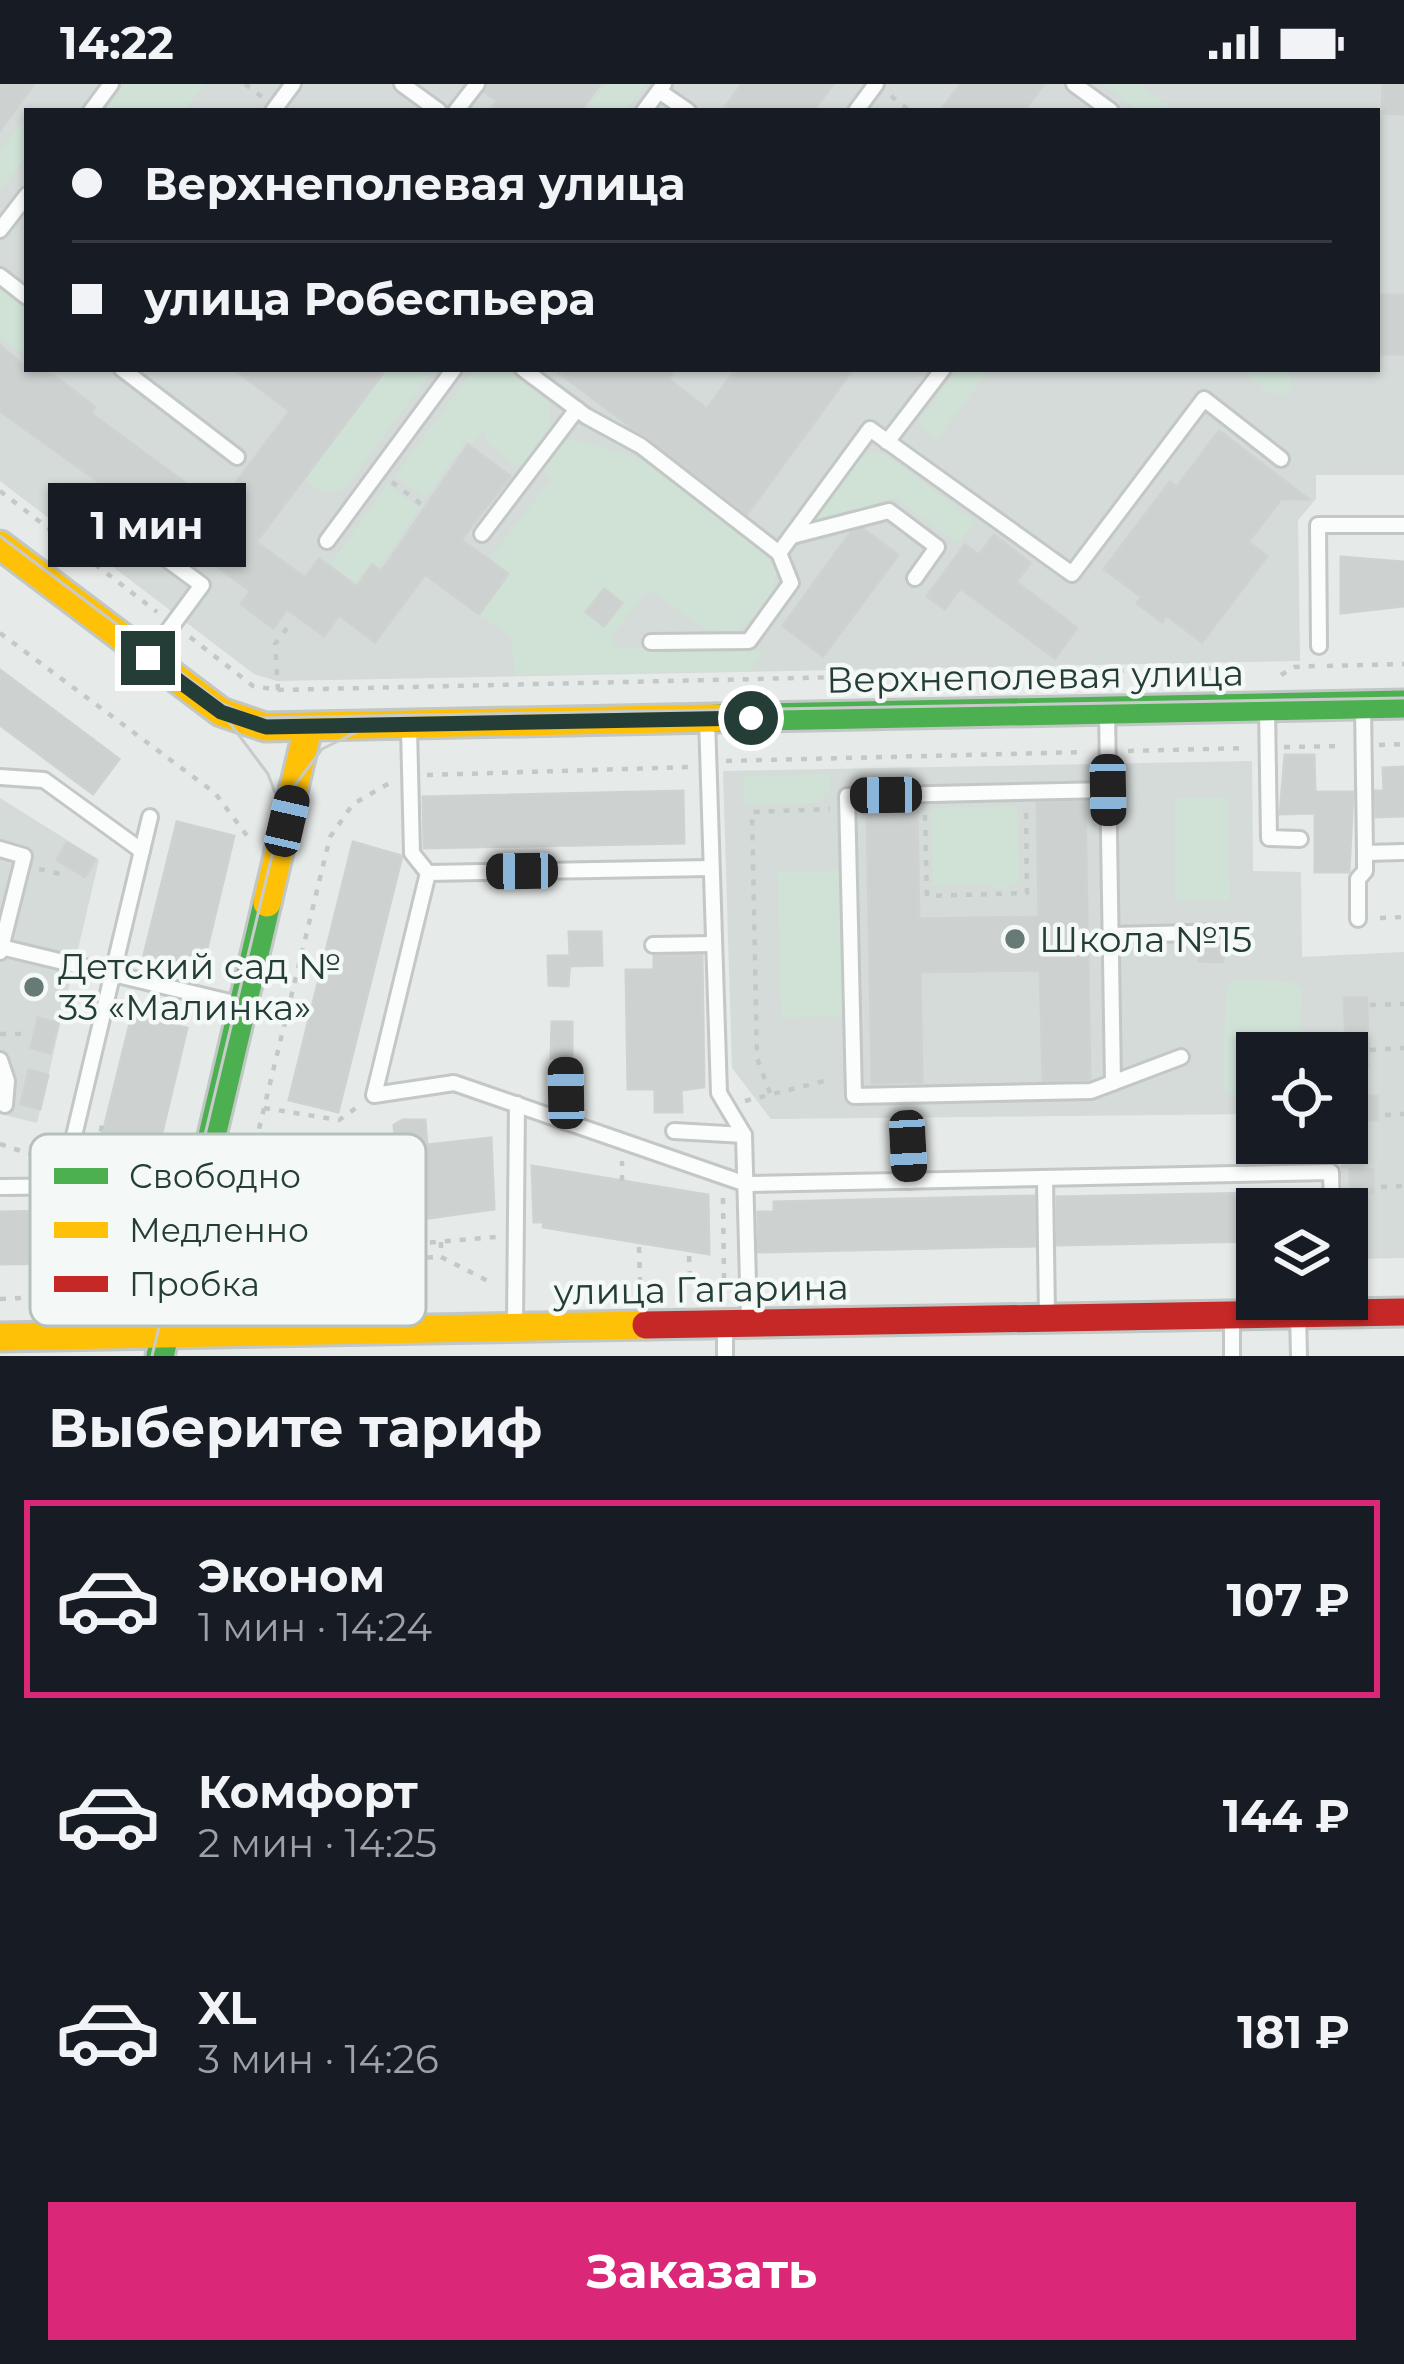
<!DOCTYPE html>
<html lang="ru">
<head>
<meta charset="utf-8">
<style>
  :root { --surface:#171b24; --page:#242831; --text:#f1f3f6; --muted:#9ea1a6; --line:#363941; --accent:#db2777 }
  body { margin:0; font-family:Montserrat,sans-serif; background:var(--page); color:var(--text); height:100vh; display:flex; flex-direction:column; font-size:45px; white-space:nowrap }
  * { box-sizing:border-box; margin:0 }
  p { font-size:39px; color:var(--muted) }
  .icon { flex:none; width:66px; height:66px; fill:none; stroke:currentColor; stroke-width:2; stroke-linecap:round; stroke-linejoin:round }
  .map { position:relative; height:1272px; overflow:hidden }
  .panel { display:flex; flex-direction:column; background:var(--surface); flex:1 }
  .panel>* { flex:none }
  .top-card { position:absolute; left:24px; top:24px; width:1356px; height:264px; border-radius:0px; box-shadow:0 3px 9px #0004; display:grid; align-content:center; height:264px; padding:0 48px; background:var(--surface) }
  .controls { position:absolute; left:1236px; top:948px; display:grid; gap:24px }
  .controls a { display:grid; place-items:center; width:132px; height:132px; border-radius:0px; background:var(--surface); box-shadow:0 3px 9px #0004; font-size:60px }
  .end { position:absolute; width:54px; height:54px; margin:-27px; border:15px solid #243d37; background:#fff; box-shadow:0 0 0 6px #fff }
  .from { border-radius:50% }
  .bubble { position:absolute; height:84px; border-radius:0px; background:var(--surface); box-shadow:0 3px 9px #0004; font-size:39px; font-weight:700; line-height:84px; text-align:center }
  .car { position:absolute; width:36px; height:72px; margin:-36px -18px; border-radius:15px; box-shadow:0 0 9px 3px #0007; background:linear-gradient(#222 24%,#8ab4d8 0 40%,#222 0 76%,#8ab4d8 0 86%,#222 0) }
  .top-card b { display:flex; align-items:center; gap:42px; height:114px; font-size:45px }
  .top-card b+b { border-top:3px solid var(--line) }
  .top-card i { width:30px; height:30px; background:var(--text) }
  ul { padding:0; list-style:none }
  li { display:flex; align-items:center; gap:36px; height:198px; margin:0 24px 18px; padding:0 24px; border:6px solid transparent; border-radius:0px }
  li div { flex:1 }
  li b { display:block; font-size:45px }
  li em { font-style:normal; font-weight:700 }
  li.active { border-color:var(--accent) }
  li>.icon { width:108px; height:108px; stroke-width:1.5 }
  h2 { padding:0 48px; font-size:54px; line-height:144px }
  .button { display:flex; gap:24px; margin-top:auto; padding:24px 48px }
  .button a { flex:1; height:138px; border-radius:0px; background:var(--accent); color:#fff; font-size:48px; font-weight:700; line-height:138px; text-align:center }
  .status { display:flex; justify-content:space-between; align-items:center; height:84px; padding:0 60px; background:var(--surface); direction:ltr }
  .status svg { height:33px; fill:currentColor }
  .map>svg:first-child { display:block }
</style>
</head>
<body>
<div class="status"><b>14:22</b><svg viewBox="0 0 49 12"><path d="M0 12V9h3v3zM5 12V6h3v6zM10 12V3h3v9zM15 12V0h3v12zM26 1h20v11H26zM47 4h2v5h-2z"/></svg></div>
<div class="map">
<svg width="1404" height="1272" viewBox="0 0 1404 1272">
  <rect width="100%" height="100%" fill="#e6eae8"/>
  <g fill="#d4dbd8" fill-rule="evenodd">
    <path d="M0,0H1404V391H1316V415L1298,436L1300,577L277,597L254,590L0,397ZM27,27H1377V285H27Z"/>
    <path d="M1252,677L1253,787L1301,788L1302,873L1404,868V1174L1347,1175L1339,1059H1347V969H1257V1030L771,1035L732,984L723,687Z"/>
    <path d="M0,714L99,776L37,1039L0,1030Z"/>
  </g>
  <g fill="#d0e2d6">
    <path d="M126,0H205L184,27H104Z"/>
    <path d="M606,0H646L626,27H585Z"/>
    <path d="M1103,0H1139L1175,27H1139Z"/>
    <path d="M27,31V71L0,106V67Z"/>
    <path d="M0,196L27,217V271L0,255Z"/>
    <path d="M388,285H434L346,402C332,413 318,406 305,396Z"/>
    <path d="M474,285H508L548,315L551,345L529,378L514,382L487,358L484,345L471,362L464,358L426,414L395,392Z"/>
    <path d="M958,285H990L937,355L917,339Z"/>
    <path d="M1237,285H1288L1292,301L1285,311L1268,308Z"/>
    <path d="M570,355L644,375L765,469L777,487L770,515L737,548L705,545L648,505L612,551L613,563L764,566L749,587L515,591L511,554L480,530L510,490L490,474L551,396L540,386L561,358Z"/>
    <path d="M871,368L886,371L975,437L958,460L895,414L815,437L859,375Z"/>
    <path d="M387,401L419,424L379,483L371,478L356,499L330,480Z"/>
    <path d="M829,690L830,706L817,719L745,721L744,692Z"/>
    <path d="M1175,714H1228L1229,816L1175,815Z"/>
    <path d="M1017,722L1019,797L999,805L986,800L933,802L932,724Z"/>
    <path d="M843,787L846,932L781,934L778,788Z"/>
    <path d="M1235,896L1292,898L1302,907L1300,969H1257V1011H1230L1223,1004L1226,904Z"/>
  </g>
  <g fill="#cdd1d0" stroke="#ced3d1" stroke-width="3">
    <path d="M0,0H34L0,46Z"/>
    <path d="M488,0H600L580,27H490L497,17L485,8Z"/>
    <path d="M742,0H833L813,27H722Z"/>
    <path d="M961,0H1044L1024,27H940Z"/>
    <path d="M1383,0H1404L1403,30L1382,29Z"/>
    <rect x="1377" y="211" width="27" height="59"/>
    <path d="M0,261L27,285H45L95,323L90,329L218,423L290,327L234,285H386L256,458L305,494L319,475L357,503L372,481L381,488L468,361L510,392L461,456L508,490L479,530L425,490L375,558L339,531L324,552L287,525L273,544L241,520L251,507L0,327Z"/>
    <path d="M554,285H675L668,295L707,325L736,285H853L747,430Z"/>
    <path d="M1219,347L1308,415H1281L1248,458L1267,472L1202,558L1166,531L1162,538L1137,519L1142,513L1104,485L1170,398L1177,403Z"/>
    <path d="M863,445L898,471L823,572L783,542L851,448Z"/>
    <path d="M994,451L1030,479L1016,498L1077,544L1055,574L960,504L945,525L927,512L965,461L979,471Z"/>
    <path d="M1341,473L1404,478V522L1341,529Z"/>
    <path d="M604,505L622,519L604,542L586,528Z"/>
    <path d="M0,586L119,675L93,710L0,641Z"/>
    <path d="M1285,671H1314L1315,708H1353L1349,788H1315V729L1280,730Z"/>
    <path d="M1404,683V732L1376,733L1375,707H1384L1383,684Z"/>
    <path d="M683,707L684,759L424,764L423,713Z"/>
    <path d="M1085,718L1090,995L1043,997L1040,886L920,888L922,998L872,999L867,729L917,728L919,835L1039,833L1037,719Z"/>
    <path d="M177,738L234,752L202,885L144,871Z"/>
    <path d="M353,758L402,772L338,1028L289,1016Z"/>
    <path d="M67,759L95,775L85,793L57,776Z"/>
    <path d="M1200,839L1224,840L1223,878L1199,877L1206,850Z"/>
    <path d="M569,848H601L602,881L570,882V876L568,902L549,901L548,872H570Z"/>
    <path d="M702,871L704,1003L681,1006L682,1028H655V1005H628L626,886H654V872Z"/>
    <path d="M1344,914H1367L1368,983H1347Z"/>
    <path d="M132,931L187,944L155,1078L99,1065Z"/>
    <path d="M38,934L58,939L50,969L31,964Z"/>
    <path d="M552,938H572V972L551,974Z"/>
    <path d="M29,986L48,991L40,1025L21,1020Z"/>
    <path d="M1353,1012H1377V1036H1354Z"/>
    <path d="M403,1036H425L427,1061L491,1054L494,1125L422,1135V1113L378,1115L380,1171L296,1173V1180L273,1181L265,1121L279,1120L278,1076L353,1073L352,1054L395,1052L394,1041Z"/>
    <path d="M532,1082L708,1111L709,1170L543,1143L544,1138H534Z"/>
    <rect x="1350" y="1085" width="23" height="24"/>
    <path d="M1257,1109V1157L1057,1161V1113Z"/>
    <path d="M1034,1112L1035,1162L758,1168V1128H774V1118Z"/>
    <path d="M154,1125L149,1171L134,1172V1178L0,1180V1128Z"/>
  </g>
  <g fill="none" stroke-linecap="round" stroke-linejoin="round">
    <defs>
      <g id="lane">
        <path d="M402,0L439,27"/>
        <path d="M1074,0L1111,27"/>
        <path d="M659,7L688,27"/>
        <path d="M91,27L111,0"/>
        <path d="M273,27L293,0"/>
        <path d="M456,27L477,0"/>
        <path d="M644,27L664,0"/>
        <path d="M856,27L876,0"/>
        <path d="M0,146L27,111"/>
        <path d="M0,192L27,213"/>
        <path d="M122,285L237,373"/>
        <path d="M523,285L586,332L641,362L779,469"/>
        <path d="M887,358L943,285"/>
        <path d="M482,450L577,325"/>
        <path d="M135,452L202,501L151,570"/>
        <path d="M792,452L889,427L937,463L915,494"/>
        <path d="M327,457L454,285"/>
        <path d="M651,558L749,557L791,499L779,469L870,345L1072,490L1204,315L1281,375"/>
        <path d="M1319,562L1318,441H1404"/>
        <path d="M1363,622L1365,769L1404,768"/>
        <path d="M1267,623L1269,754L1300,755"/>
        <path d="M1107,627L1113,999"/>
        <path d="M707,635L719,1009L744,1051L749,1235"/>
        <path d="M409,644L412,769L428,789"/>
        <path d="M0,693L44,696L142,767"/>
        <path d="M1108,706L847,712L854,1012L1091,1007L1181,973"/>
        <path d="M0,765L24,772L0,868"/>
        <path d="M711,784L428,789L374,1011L454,999L746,1100L1331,1088L1332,1125"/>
        <path d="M1358,835V795L1365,787V769"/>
        <path d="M1111,851L1195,849"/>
        <path d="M653,861L714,860"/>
        <path d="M1,863L238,920"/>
        <path d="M0,976L7,997L5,1021"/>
        <path d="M565,981L566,1038"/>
        <path d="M674,1047L744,1051"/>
        <path d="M908,1062L910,1097"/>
        <path d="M1045,1094L1047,1233"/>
        <path d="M62,1102L150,733"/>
        <path d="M0,1103L196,1101"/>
        <path d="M1298,1230L1299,1272"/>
        <path d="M1232,1236V1272"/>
        <path d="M515,1239L517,1020"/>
        <path d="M725,1240V1272"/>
      </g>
      <g id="fast">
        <path d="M716,634L1404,620"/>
        <path d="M160,1272L267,819"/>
      </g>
      <g id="slow">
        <path d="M0,461L221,628L265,643L716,634"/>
        <path d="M267,819L308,644"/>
        <path d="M0,1253L646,1241"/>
      </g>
      <path id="jam" d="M646,1241L1404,1228"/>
    </defs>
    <use href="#lane" stroke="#c3c7c5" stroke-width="20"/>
    <use href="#fast" stroke="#c1c7c5" stroke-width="33"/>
    <use href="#slow" stroke="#c1c7c5" stroke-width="33"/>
    <use href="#jam" stroke="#c1c7c5" stroke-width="33"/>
    <g stroke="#c2cac7" stroke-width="4.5" stroke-dasharray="6 9" stroke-linecap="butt">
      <path d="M245,0L262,13"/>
      <path d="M891,12L910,27"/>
      <path d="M392,398L421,420"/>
      <path d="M0,407L157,528"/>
      <path d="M0,549L215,709L248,753"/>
      <path d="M190,553L253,602L278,606L1232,584L1246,590"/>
      <path d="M1327,582L1404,580"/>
      <path d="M1281,591L1294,583L1315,582"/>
      <path d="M278,606L275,560L287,544"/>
      <path d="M1379,661L1404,660"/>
      <path d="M1284,663L1344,662"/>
      <path d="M1128,667L1248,664"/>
      <path d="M726,677L1086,668"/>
      <path d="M427,691L691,683"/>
      <path d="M925,731L927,812L1027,809L1026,725"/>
      <path d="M39,785L64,791"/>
      <path d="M1380,834L1404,833"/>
      <path d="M1370,921L1404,920"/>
      <path d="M0,950H29"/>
      <path d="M1370,966L1404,964"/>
      <path d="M770,1009L757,974L752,728L830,725"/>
      <path d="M745,1017L832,995"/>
      <path d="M264,1024L339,1036L360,1021"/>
      <path d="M1385,1031L1404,1030"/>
      <path d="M91,1052L99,1054L104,1034"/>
      <path d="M0,1060L51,1077"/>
      <path d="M622,1097V1077"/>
      <path d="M1381,1103L1404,1102"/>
      <path d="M723,1114L724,1194"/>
      <path d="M384,1116L386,1202L412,1174V1160"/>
      <path d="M441,1158V1173L492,1199"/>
      <path d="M231,1159L269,1157"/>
      <path d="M385,1162L497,1153"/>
      <path d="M639,1163L640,1196"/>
      <path d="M689,1172L690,1195"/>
      <path d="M412,1174L441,1173"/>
      <path d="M220,1205L330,753L353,720L393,697"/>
      <path d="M0,1215L142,1208"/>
    </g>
    <use href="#lane" stroke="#fbfcfc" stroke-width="14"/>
    <use href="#fast" stroke="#4caf50" stroke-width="27"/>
    <use href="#slow" stroke="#ffc107" stroke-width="27"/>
    <use href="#jam" stroke="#c62828" stroke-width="27"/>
    <g stroke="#c7cbca" stroke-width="3">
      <path d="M0,452L221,619L255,634L1404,614"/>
      <path d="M217,622L268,690L284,733"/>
      <path d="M152,1272L286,713L322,665L371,641"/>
    </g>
  </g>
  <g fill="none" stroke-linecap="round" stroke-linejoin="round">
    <path stroke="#243d37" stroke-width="15" d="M148,574L221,628L266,643L751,634"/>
  </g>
  <g fill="#687a75" stroke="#f4f9f7" stroke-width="4.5">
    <circle cx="1015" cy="855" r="12"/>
    <circle cx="34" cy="903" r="12"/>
  </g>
  <g text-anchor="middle" stroke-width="9" stroke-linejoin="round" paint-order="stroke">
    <g font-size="36" fill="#243d37" stroke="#f4f9f7">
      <text transform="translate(1035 592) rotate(-1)" y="13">Верхнеполевая улица</text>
      <text transform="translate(701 1205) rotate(-1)" y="13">улица Гагарина</text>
    </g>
    <g font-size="36" fill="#243d37" stroke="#f4f9f7" text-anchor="start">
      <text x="1039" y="868">Школа №15</text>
      <text x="58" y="895">Детский сад №<tspan x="58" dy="41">33 «Малинка»</tspan></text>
    </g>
  </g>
  <rect x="30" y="1050" width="396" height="192" rx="18" fill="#f4f9f7" stroke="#b6c1bd" stroke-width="3"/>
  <rect x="54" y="1084" width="54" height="16" fill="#4caf50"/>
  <rect x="54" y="1138" width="54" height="16" fill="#ffc107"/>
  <rect x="54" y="1192" width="54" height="16" fill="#c62828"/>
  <g font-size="33" fill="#243d37">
    <text x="129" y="1104">Свободно</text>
    <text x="129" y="1158">Медленно</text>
    <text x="129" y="1212">Пробка</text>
  </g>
</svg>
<div class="controls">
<a><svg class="icon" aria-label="locate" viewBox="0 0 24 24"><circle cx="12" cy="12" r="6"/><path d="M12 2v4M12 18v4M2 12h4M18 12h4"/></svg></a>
<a><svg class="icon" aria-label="layers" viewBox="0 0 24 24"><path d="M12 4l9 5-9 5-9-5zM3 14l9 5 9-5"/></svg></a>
</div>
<i class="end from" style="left:751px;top:634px"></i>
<i class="end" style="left:148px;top:574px"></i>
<div class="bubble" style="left:48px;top:399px;width:198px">1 мин</div>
<i class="car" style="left:1108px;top:706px;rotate:179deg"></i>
<i class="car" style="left:886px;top:711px;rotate:269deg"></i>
<i class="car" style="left:287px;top:737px;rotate:13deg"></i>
<i class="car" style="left:522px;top:787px;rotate:269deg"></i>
<i class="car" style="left:566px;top:1009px;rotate:359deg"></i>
<i class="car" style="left:908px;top:1062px;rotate:177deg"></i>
<div class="top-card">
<b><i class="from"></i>Верхнеполевая улица</b>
<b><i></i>улица Робеспьера</b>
</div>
</div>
<section class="panel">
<h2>Выберите тариф</h2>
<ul>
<li class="active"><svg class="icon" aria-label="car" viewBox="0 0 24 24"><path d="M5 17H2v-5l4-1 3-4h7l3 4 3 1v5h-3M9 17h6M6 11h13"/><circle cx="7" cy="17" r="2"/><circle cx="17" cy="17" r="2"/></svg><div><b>Эконом</b><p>1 мин · 14:24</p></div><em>107 ₽</em></li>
<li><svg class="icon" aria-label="car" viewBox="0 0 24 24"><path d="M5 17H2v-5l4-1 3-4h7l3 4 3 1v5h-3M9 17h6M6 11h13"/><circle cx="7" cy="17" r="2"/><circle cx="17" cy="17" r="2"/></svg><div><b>Комфорт</b><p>2 мин · 14:25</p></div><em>144 ₽</em></li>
<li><svg class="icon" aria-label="car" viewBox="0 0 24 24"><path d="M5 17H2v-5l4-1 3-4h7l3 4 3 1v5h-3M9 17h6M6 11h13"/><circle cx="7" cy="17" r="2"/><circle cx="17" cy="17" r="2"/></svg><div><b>XL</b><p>3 мин · 14:26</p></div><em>181 ₽</em></li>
</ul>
<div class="button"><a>Заказать</a></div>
</section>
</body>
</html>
